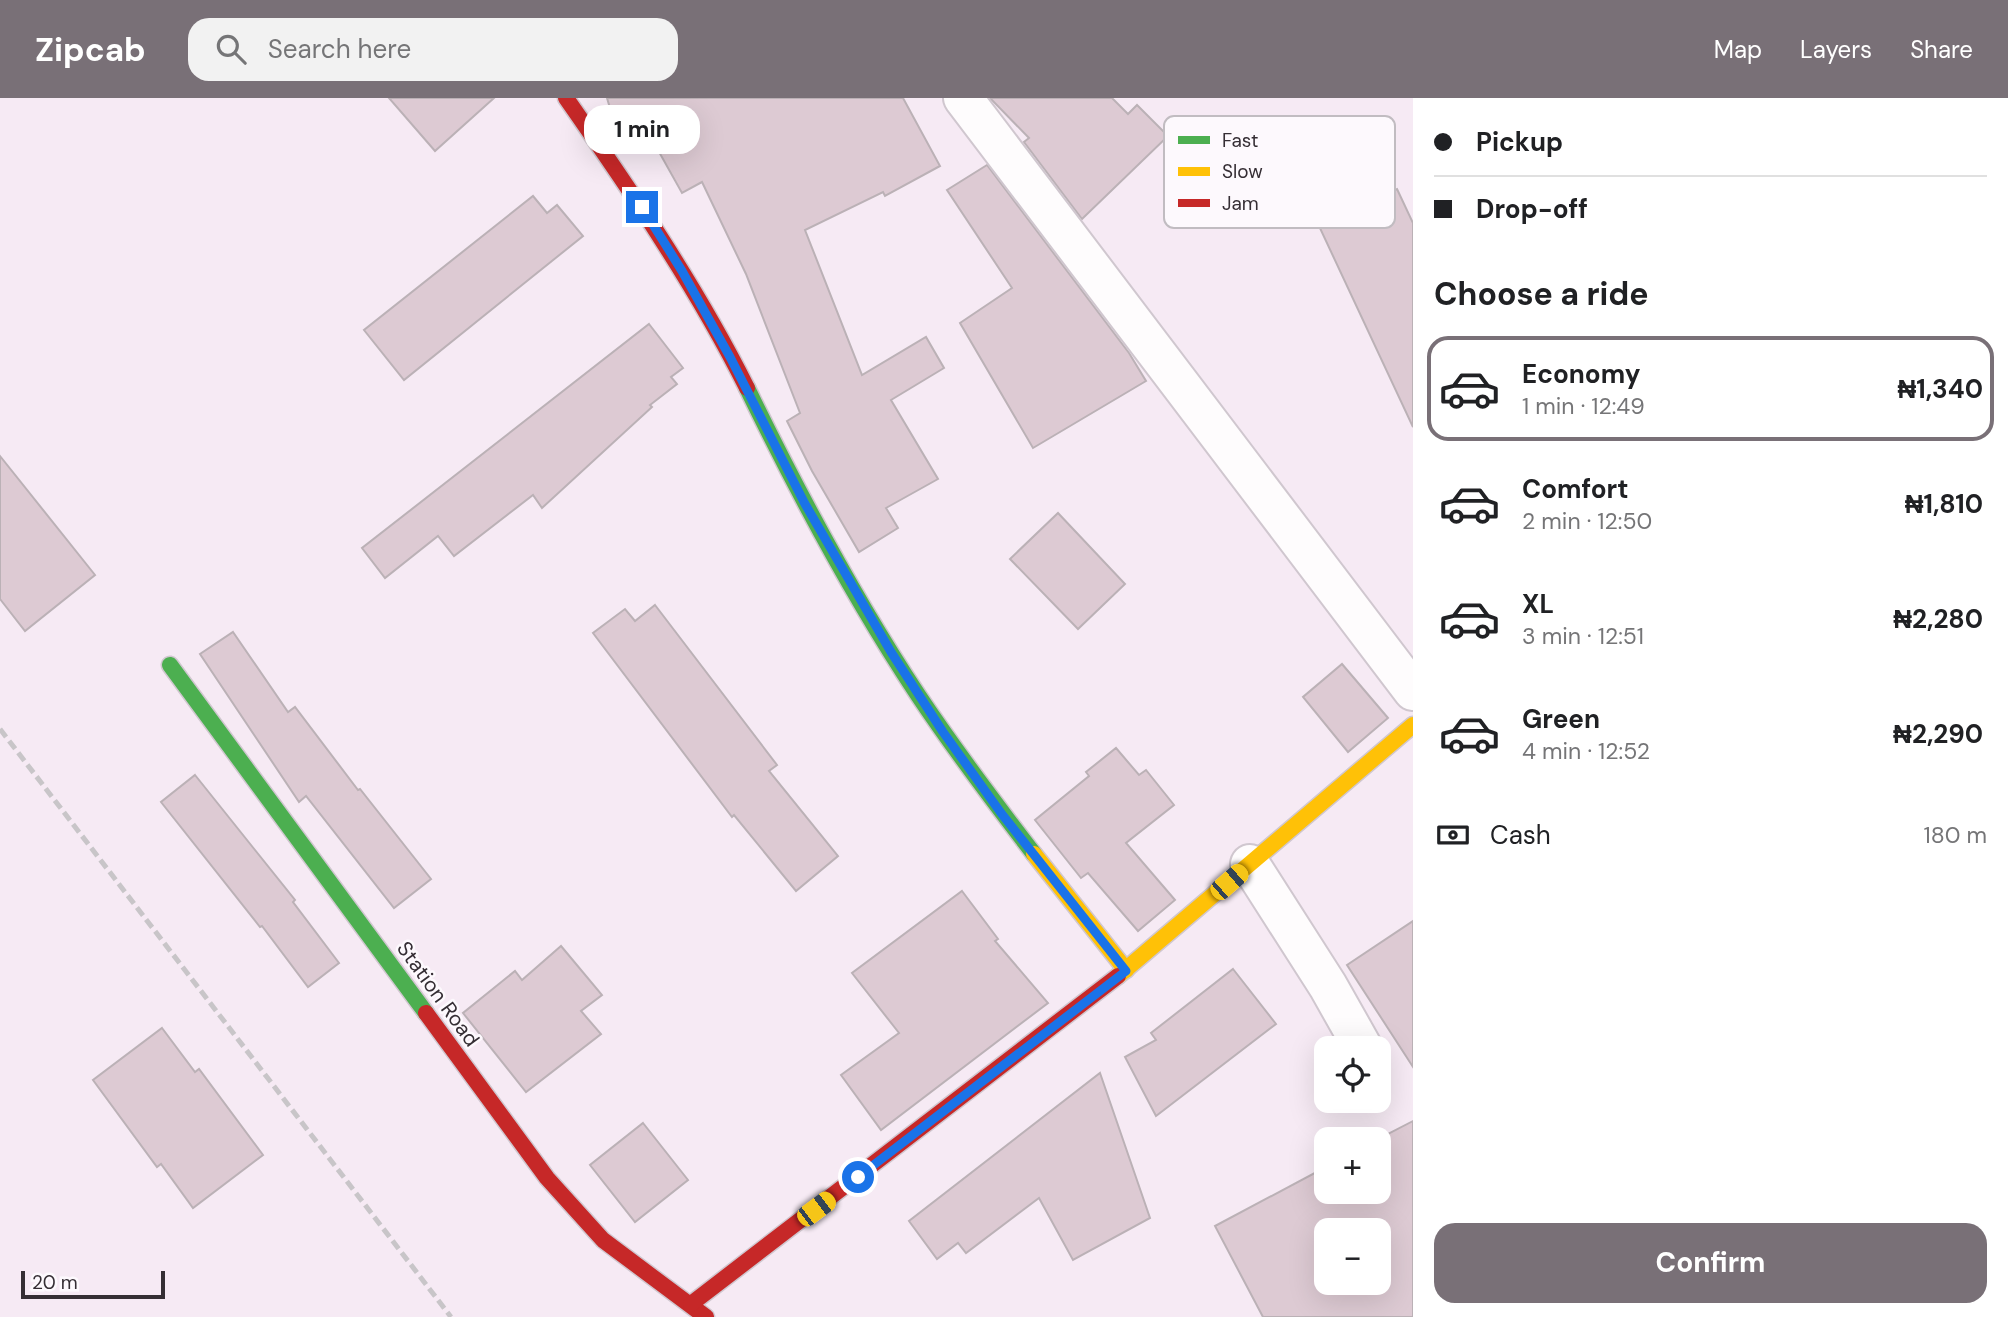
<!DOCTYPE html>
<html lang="en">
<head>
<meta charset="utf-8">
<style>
  :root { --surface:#fff; --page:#f2f2f2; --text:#202124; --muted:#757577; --line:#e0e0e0; --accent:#797077 }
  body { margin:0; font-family:"DM Sans",sans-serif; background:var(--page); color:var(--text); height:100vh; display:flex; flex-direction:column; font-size:26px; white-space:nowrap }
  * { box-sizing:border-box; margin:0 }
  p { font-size:23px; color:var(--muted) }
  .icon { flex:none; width:38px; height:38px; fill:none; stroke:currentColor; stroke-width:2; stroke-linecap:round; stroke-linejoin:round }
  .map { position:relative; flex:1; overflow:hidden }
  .panel { display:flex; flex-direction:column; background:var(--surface); width:595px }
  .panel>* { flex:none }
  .banner { display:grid; align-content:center; height:154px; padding:0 21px; background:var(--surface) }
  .tools { position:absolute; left:1314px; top:938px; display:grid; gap:14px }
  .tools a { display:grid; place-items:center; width:77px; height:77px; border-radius:14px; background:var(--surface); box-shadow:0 7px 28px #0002; font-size:35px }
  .scale { position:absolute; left:21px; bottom:18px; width:144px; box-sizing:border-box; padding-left:7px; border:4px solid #352e34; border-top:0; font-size:19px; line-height:24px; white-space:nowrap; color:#352e34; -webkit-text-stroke:5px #fdf9fd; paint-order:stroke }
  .end { position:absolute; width:32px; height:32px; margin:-16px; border:9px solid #1a73e8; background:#fff; box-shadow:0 0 0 4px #fff }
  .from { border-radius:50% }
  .bubble { position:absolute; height:49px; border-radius:21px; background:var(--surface); box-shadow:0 7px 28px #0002; font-size:23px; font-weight:700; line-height:49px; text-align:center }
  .car { position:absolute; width:21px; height:42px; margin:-21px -10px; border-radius:9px; box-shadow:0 0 5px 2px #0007; background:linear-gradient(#f5c518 24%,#345 0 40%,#f5c518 0 76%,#345 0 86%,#f5c518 0) }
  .banner b { display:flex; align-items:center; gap:24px; height:66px; font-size:26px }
  .banner b+b { border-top:2px solid var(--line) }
  .banner i { width:18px; height:18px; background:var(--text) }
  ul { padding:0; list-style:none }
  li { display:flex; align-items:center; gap:21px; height:105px; margin:0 14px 10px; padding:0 7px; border:4px solid transparent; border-radius:21px }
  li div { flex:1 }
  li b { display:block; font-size:26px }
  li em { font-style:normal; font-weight:700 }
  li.current { border-color:var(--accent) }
  li>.icon { width:63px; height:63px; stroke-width:1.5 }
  h2 { padding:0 21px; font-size:32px; line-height:84px }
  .pay { display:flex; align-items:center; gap:18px; height:77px; padding:0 21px; font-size:26px }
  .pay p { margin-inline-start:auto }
  .primary-button { display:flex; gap:14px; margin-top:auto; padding:14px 21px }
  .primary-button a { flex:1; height:80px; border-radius:21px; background:var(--accent); color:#fff; font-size:28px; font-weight:700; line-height:80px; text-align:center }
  header { display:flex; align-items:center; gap:42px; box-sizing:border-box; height:98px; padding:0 35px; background:var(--accent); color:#fff }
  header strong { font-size:33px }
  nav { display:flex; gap:38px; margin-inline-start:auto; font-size:24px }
  .search { width:490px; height:63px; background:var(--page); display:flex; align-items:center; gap:18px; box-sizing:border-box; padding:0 24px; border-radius:21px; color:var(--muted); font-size:26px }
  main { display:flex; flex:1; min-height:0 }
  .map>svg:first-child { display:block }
</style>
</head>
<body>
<header>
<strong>Zipcab</strong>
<div class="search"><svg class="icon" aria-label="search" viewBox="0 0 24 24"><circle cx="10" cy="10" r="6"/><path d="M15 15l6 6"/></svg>Search here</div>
<nav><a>Map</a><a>Layers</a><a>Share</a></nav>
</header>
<main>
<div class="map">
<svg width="1413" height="1219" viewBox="0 0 1413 1219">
  <rect width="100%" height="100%" fill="#f6eaf4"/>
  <g fill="#ddcad3" stroke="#bbb1b6" stroke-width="2" fill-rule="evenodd">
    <path d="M389,0H494L435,53Z"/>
    <path d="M607,0H903L940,68L885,98L883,94L805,132L862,277L926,239L944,270L891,302L938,381L886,410L898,430L859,454L812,373L787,323L800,315L746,176L702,84L682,95L649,36L623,44L618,37Z"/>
    <path d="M990,0H1112L1128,16L1137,7L1168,38L1082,121L1024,44L1029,40Z"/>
    <path d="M987,67L1129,255L1146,283L1033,350L960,225L1012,190L947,92Z"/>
    <path d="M1397,91L1413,125V329L1319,128Z"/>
    <path d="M533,98L547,115L557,107L583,138L404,282L364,232Z"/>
    <path d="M649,226L683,270L671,279L677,286L650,307L652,309L542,410L533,397L454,458L438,438L385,480L362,450Z"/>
    <path d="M0,358L95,477L25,533L0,501Z"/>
    <path d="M1058,415L1125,486L1078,531L1010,461Z"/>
    <path d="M655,507L777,667L769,673L838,758L796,793L734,717L732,719L593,535L625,511L635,523Z"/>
    <path d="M233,534L288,614L295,609L358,692L360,691L431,781L394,810L306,698L299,704L200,556Z"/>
    <path d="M1342,566L1388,620L1348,654L1303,599Z"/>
    <path d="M1116,650L1139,677L1146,672L1174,707L1126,745L1175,802L1138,833L1088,775L1081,780L1035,722L1089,678L1086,674Z"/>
    <path d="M195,677L295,802L293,804L339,865L308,889L262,828L260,829L161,704Z"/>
    <path d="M962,793L998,841L995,843L1048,905L881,1032L841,977L899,935L852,875Z"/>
    <path d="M1413,823V969L1347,867Z"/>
    <path d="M561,848L602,897L581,913L601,936L526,994L463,915L515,873L522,882Z"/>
    <path d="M1233,871L1276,926L1156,1018L1125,959L1156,942L1151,935Z"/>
    <path d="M162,930L195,974L199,971L263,1057L193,1110L161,1066L157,1069L93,982Z"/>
    <path d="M1100,975L1150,1120L1073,1162L1039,1100L966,1155L958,1145L937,1161L909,1123Z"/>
    <path d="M1413,1023V1219H1263L1215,1128L1326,1069V1094H1379L1378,1041ZM1326,1132H1379V1185H1326Z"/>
    <path d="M643,1025L688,1082L635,1124L590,1067Z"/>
  </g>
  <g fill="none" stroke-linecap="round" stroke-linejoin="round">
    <defs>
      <g id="street">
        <path d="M963,0L1413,593"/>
        <path d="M1250,766L1328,888L1363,950"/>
      </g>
      <g id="fast">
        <path d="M747,290C798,395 853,499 918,597C954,651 994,704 1034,756"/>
        <path d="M170,567L426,915"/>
      </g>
      <g id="slow">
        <path d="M1034,756L1126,872"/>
        <path d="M1118,878L1413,627"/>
      </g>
      <g id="jam">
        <path d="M566,0C631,93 696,188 747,290"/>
        <path d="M426,915L547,1080L603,1142L706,1219"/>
        <path d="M691,1206L1118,878"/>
      </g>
    </defs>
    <use href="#street" stroke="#d0c7cf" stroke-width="42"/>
    <use href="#fast" stroke="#d0c7cf" stroke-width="19"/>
    <use href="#slow" stroke="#d0c7cf" stroke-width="19"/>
    <use href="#jam" stroke="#d0c7cf" stroke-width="19"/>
    <use href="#street" stroke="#fefcfd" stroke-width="38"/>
    <use href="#fast" stroke="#4caf50" stroke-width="16"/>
    <use href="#slow" stroke="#ffc107" stroke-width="16"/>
    <use href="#jam" stroke="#c62828" stroke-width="16"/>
    <path stroke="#c8c5c8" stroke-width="5" stroke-dasharray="10 5" stroke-linecap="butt" d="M0,631L451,1219"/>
  </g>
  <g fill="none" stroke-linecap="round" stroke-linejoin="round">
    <path stroke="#1a73e8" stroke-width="9" d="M642,109L682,173L730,259L805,406L891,554L943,634L1001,715L1126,873L858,1079"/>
  </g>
  <g text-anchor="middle" stroke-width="5" stroke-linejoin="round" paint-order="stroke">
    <g font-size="21" fill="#352e34" stroke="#fdf9fd">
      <text transform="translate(438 896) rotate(54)" y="7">Station Road</text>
    </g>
  </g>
  <rect x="1164" y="18" width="231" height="112" rx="10" fill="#fdf9fd" stroke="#c1bcc1" stroke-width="2"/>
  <rect x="1178" y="38" width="32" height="8" fill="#4caf50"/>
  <rect x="1178" y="69" width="32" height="9" fill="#ffc107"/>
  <rect x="1178" y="101" width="32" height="8" fill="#c62828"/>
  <g font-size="19" fill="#352e34">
    <text x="1222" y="49">Fast</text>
    <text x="1222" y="80">Slow</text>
    <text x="1222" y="112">Jam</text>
  </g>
</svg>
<div class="tools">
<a><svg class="icon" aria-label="locate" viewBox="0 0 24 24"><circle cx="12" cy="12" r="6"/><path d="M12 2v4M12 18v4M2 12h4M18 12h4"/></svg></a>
<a>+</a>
<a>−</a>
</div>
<div class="scale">20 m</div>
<i class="end from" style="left:858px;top:1079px"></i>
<i class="end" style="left:642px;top:109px"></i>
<div class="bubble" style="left:584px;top:7px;width:116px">1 min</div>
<i class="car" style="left:1229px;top:784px;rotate:49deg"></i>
<i class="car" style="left:816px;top:1111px;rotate:53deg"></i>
</div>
<section class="panel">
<div class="banner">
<b><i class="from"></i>Pickup</b>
<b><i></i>Drop-off</b>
</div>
<h2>Choose a ride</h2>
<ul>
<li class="current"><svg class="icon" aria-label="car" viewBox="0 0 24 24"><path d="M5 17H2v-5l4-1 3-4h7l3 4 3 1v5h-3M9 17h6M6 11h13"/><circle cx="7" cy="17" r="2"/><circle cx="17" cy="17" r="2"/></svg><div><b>Economy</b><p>1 min · 12:49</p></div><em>₦1,340</em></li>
<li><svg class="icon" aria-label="car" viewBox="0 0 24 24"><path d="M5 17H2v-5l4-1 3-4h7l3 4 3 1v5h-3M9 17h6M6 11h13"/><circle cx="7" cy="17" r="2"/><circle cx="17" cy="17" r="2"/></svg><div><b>Comfort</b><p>2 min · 12:50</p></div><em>₦1,810</em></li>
<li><svg class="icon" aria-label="car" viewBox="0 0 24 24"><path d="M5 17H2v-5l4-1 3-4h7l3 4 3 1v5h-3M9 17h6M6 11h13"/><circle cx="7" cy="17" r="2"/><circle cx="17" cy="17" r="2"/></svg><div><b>XL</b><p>3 min · 12:51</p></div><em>₦2,280</em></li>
<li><svg class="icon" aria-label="car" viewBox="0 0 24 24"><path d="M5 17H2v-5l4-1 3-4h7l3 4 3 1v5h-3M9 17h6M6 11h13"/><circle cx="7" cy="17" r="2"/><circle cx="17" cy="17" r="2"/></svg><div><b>Green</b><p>4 min · 12:52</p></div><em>₦2,290</em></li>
</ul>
<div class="pay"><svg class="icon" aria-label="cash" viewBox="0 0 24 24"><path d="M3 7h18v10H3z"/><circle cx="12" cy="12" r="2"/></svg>Cash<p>180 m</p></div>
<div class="primary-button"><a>Confirm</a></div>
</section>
</main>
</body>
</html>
